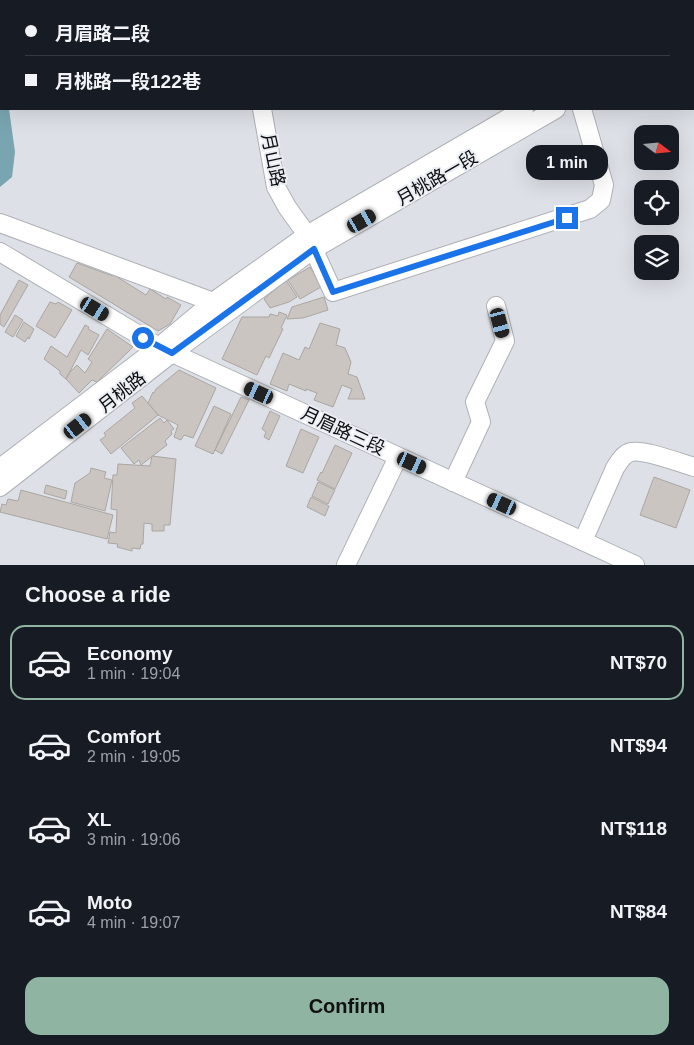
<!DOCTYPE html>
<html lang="en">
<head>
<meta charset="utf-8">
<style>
  :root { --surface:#171b24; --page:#20242c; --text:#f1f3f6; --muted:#9ea1a6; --line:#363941; --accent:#8fb4a1 }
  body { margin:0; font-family:Arial,"Noto Sans TC",sans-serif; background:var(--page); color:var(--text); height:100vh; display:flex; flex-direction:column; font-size:19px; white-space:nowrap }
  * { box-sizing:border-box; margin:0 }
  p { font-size:16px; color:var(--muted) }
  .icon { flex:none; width:28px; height:28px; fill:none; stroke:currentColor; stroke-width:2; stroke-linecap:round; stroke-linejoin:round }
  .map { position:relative; height:565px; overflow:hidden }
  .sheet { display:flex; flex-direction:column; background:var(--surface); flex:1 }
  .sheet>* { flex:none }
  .banner { position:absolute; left:0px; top:0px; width:695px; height:110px; box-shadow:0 5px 20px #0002; display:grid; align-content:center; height:110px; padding:0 25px; background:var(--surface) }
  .needle { width:32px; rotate:106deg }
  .fabs { position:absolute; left:634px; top:125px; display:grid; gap:10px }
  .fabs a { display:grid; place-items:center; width:45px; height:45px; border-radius:10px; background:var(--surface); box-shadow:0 5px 20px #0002; font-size:25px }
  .end { position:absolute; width:22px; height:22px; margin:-11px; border:6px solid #1a73e8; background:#fff; box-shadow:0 0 0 2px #fff }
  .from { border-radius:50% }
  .bubble { position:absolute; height:35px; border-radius:15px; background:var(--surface); box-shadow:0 5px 20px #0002; font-size:16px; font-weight:600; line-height:35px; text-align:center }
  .car { position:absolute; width:15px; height:30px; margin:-15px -8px; border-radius:6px; box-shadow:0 0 4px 1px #0007; background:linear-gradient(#222 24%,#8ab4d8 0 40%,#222 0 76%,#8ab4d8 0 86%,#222 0) }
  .banner b { display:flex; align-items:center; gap:18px; height:48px; font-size:19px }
  .banner b+b { border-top:1px solid var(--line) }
  .banner i { width:12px; height:12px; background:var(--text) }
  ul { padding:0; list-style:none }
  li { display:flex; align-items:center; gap:15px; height:75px; margin:0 10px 8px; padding:0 15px; border:2px solid transparent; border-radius:15px }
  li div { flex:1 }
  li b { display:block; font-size:19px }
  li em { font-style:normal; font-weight:600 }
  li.active { border-color:var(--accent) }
  li>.icon { width:45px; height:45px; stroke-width:1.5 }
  h2 { padding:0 25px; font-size:22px; line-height:60px }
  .primary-button { display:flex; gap:10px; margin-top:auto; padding:10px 25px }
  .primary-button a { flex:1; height:58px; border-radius:15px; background:var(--accent); color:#111; font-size:20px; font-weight:600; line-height:58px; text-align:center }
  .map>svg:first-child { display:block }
</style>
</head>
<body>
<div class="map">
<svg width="694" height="565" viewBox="0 0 694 565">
  <rect width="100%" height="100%" fill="#dde0e6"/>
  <path fill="#79a5b0" d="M0,48L1,109H9L15,152L12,177L0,187Z"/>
  <g fill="#cac5c1" stroke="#aba6a2">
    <path d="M77,263L113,276L114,275L146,295L150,289L166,299L167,297L181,305L170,324L158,331L69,277Z"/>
    <path d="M310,267L321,287L300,299L288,280Z"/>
    <path d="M19,280L28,285L4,327L0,324V315Z"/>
    <path d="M286,280L297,297L289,302L270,308L264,299Z"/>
    <path d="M324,297L328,310L303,318L287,319L292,307Z"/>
    <path d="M50,302L56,304L58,302L72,310L55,338L36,326Z"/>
    <path d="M279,312L287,315L281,328L283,329L269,358L266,356L257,375L222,359L242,317H269L270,314L278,316Z"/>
    <path d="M15,315L23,320L13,337L5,332Z"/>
    <path d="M24,322L34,329L29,339L28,337L25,342L16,336Z"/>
    <path d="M320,323L340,329L336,345L345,348L351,362L348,374L357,377L365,399H348L352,389L342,385L333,407L314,400L317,393L306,389V391L289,384L287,391L270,384L283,353L299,360L305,347L309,349Z"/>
    <path d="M85,325L89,327L88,329L99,335L88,355L81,350L66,379L60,374V371L44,359L51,346L67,357Z"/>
    <path d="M107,329L133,347L97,382L92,380L79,393L66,379L70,372L77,365L85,373L92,362L88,359Z"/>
    <path d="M179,370L216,388L193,438L184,435L181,440L174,437L178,425L158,415L148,403L153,392L154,393L156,389Z"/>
    <path d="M142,396L158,415L111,454L100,440L106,436L104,433L135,408L132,403Z"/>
    <path d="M241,397L249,400L222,454L215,450Z"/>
    <path d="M214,406L231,414L213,454L195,446Z"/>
    <path d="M270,411L280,416L269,440L264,437L266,432L262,429Z"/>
    <path d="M160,418L164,423L167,420L174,429L171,431L172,434L165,441L167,445L141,465L139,460L134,464L121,448Z"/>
    <path d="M301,429L319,437L303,473L286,466Z"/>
    <path d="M335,445L352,453L335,489L317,480L321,472L322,473Z"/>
    <path d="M152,456L176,459L170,525H164V531H152V524L144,523L143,544H141L140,549L132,548V551L117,547L118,544L108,543L110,532L116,533L117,510L111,509L113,475H117L118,464L150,466Z"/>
    <path d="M91,468L106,472L104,478L112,480L105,511L71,502L75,483L90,473Z"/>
    <path d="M654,477L690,490L676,528L640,515Z"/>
    <path d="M318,482L335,490L328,504L312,496Z"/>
    <path d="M46,485L67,491L65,499L44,493Z"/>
    <path d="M21,490L113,515L107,539L0,512L2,504L6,505L8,499L18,501Z"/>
    <path d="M311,497L329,506L325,516L307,507Z"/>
  </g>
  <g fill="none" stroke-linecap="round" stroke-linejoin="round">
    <defs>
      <g id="minor">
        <path d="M244,0L245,1"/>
        <path d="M262,109L276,187L287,207L307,235L333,292L590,209L601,200L604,185L582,109"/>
        <path d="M0,223L213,302"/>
        <path d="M0,252L159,347L635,565"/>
        <path d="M0,468L159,347L213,302L307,235L524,109"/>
        <path d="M453,482L481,422L475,402L505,341L496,306"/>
        <path d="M0,487L172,353L314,249L556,109"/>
        <path d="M583,541L615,468C619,462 623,454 631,452C644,449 680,463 694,467"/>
        <path d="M346,565L398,457"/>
      </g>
    </defs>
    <use href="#minor" stroke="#aeb1b6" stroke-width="20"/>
    <use href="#minor" stroke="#fff" stroke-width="18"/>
  </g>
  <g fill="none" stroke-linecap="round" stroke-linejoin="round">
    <path stroke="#1a73e8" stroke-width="6" d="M143,338L172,353L314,249L333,292L567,218"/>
  </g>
  <g text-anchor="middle" stroke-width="4" stroke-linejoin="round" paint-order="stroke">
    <g font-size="18" fill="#0b0c0e" stroke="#eaedf3">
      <text transform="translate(273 160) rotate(78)" y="6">月山路</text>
      <text transform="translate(437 178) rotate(-30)" y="6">月桃路一段</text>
      <text transform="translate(122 392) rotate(-38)" y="6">月桃路</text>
      <text transform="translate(343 431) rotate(25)" y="6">月眉路三段</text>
    </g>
  </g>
</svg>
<div class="fabs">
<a><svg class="needle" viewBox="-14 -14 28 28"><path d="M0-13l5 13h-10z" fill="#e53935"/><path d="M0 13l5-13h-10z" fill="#9ea1a6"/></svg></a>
<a><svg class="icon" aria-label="locate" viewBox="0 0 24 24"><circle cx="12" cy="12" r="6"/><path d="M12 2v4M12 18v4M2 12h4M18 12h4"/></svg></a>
<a><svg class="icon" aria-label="layers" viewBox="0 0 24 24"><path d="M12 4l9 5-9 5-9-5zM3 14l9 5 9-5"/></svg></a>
</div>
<i class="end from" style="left:143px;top:338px"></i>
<i class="end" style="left:567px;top:218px"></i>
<div class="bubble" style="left:526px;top:145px;width:82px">1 min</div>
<i class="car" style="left:362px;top:221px;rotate:60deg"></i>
<i class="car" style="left:95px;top:309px;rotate:121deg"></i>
<i class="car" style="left:500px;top:323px;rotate:165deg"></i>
<i class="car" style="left:259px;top:393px;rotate:295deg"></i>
<i class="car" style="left:78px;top:426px;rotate:52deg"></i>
<i class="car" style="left:412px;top:463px;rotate:115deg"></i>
<i class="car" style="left:502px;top:504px;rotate:294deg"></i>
<div class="banner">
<b><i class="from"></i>月眉路二段</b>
<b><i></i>月桃路一段122巷</b>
</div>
</div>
<section class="sheet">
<h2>Choose a ride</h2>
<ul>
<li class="active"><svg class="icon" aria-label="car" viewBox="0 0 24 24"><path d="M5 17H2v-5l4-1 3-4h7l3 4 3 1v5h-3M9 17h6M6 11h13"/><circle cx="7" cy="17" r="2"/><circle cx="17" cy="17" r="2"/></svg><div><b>Economy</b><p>1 min · 19:04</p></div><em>NT$70</em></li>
<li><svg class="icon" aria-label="car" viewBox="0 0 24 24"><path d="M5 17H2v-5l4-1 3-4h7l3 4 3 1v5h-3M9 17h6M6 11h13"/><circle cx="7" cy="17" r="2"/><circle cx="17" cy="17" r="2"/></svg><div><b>Comfort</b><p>2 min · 19:05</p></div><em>NT$94</em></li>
<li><svg class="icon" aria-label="car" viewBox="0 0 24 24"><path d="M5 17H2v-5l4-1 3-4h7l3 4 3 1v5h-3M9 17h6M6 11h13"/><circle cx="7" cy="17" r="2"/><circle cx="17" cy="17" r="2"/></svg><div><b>XL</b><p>3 min · 19:06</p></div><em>NT$118</em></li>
<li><svg class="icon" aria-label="car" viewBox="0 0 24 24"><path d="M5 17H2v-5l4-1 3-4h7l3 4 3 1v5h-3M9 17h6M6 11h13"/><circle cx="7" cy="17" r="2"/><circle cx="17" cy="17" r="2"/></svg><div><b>Moto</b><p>4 min · 19:07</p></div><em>NT$84</em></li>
</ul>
<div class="primary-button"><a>Confirm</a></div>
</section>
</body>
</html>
